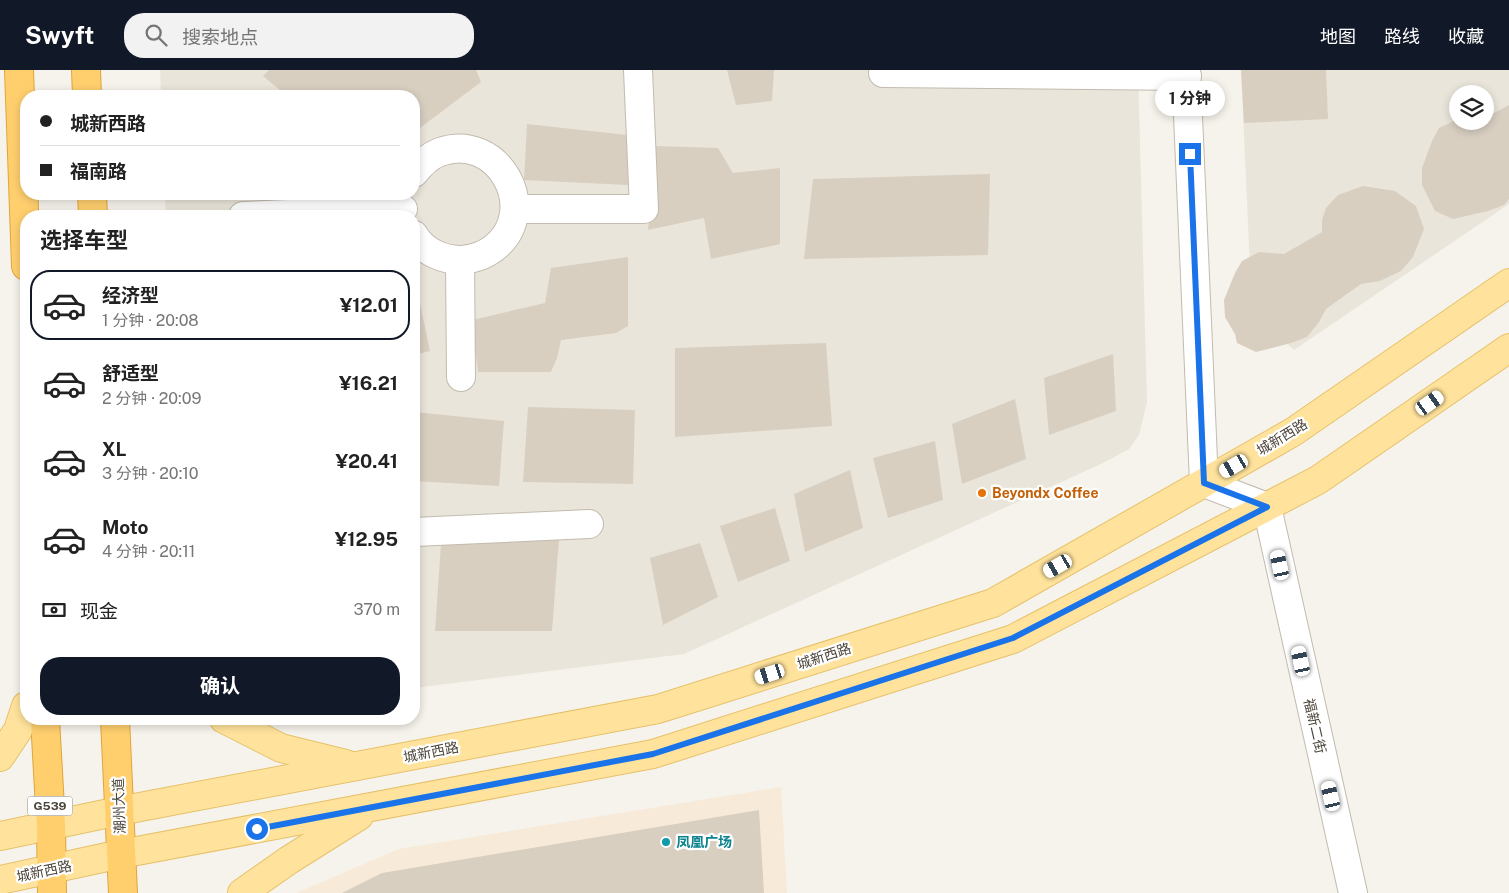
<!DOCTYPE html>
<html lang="zh">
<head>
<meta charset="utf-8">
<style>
  :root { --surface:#fff; --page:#f2f2f2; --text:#222; --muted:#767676; --line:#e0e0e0; --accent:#111827 }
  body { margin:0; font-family:"Public Sans","Noto Sans SC",sans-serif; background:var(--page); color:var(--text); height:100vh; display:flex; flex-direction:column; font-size:19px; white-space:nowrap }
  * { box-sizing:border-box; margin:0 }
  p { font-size:16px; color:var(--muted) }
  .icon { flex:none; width:28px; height:28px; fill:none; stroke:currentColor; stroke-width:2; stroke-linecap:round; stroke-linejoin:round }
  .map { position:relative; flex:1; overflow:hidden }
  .details { position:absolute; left:20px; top:140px; width:400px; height:515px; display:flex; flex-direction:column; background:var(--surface); border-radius:20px; box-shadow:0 2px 8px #0003 }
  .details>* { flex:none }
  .top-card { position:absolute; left:20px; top:20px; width:400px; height:110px; border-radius:20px; box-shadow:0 2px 8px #0003; display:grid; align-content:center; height:110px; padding:0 20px; background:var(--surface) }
  .fabs { position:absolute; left:1449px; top:15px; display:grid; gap:10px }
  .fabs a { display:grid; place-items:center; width:45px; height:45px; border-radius:50%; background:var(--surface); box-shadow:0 2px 8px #0003; font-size:25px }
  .end { position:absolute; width:22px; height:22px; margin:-11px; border:6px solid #1a73e8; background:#fff; box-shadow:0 0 0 2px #fff }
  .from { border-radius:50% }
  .bubble { position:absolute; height:35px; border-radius:18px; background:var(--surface); box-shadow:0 2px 8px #0003; font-size:16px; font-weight:700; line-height:35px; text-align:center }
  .car { position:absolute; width:15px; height:30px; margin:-15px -8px; border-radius:6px; box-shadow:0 0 4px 1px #0007; background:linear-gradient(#fff 24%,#345 0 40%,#fff 0 76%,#345 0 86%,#fff 0) }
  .top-card b { display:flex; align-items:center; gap:18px; height:48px; font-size:19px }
  .top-card b+b { border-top:1px solid var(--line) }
  .top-card i { width:12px; height:12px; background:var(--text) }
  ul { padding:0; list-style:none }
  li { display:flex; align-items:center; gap:15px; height:70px; margin:0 10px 8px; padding:0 10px; border:2px solid transparent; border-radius:20px }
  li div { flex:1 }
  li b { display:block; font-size:19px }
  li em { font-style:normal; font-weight:700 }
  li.selected { border-color:var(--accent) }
  li>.icon { width:45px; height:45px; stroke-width:1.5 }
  h2 { padding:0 20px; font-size:22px; line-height:60px }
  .pay { display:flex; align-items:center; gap:12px; height:55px; padding:0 20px; font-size:19px }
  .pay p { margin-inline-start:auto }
  .cta { display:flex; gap:10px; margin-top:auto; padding:10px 20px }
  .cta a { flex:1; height:58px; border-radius:20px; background:var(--accent); color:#fff; font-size:20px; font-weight:700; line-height:58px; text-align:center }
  header { display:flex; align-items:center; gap:30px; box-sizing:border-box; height:70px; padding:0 25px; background:var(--accent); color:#fff }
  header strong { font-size:24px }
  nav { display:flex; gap:28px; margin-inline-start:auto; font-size:18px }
  .search { width:350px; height:45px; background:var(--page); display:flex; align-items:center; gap:12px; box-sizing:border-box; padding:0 18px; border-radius:20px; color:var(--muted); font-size:19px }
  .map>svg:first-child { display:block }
</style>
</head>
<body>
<header>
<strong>Swyft</strong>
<div class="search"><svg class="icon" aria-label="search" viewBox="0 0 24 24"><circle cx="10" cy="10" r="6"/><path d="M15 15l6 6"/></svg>搜索地点</div>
<nav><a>地图</a><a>路线</a><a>收藏</a></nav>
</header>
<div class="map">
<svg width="1509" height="823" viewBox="0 0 1509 823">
  <rect width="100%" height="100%" fill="#f6f3ec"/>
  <g fill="#eae5da" fill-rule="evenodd">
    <path d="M160,0H1138L1147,332L1139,365L1129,379L1103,393L684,584L414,618V146H166L165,124H414V26H161Z"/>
    <path d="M1241,0H1509V134L1294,280L1252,241ZM1458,24H1485V51H1458Z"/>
  </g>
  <path fill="#f7ead8" d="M781,717L787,823H296L399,779Z"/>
  <g fill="#d8cfc1">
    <path d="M269,0H476L481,12L416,61H414V26H287L263,6Z"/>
    <path d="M727,0H774L772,31L736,35Z"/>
    <path d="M1241,0H1326L1328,49L1244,53Z"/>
    <path d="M1509,35V129L1504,135L1488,141L1453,149L1435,141L1422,115V98L1432,71L1439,58L1456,50L1458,51H1485V49L1494,43Z"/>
    <path d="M527,54L627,65L628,115L524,110Z"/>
    <path d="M655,76L718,78L733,103L780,98V174L711,189L704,148L648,160Z"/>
    <path d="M990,104L988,185L804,189L813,109Z"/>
    <path d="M1363,116L1395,121L1416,136L1424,159L1413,187L1401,201L1380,211L1361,214L1326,239L1319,252L1307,267L1291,273L1256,282L1237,273L1235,264L1225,247L1224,230L1235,203L1242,191L1259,182L1284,184L1322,162V150L1326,138L1338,125Z"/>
    <path d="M628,187V256L616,263L561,270L557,288L551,302H478L472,250L545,233L551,198Z"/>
    <path d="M414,229H419L430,281L414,285Z"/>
    <path d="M826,273L832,356L675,367V278Z"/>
    <path d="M1113,284L1116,341L1049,365L1044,308Z"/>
    <path d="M1015,329L1026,389L962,414L952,354Z"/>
    <path d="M528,337L635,340L633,414L523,412Z"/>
    <path d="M414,342L504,351L499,416L414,411Z"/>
    <path d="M935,371L943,430L888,448L873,388Z"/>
    <path d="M850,400L863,458L805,482L794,424Z"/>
    <path d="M775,438L790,491L738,512L720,456Z"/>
    <path d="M559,469L552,561H435L441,474Z"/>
    <path d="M700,473L718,527L663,555L650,488Z"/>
    <path d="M759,740L764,823H342L382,803Z"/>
  </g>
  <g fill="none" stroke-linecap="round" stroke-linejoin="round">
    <defs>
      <g id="minor">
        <path d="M1186,0L1204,413L1267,437L1353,823"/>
        <path d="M883,3L1187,6"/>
        <path d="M414,103C421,94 429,86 440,82C498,61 542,140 494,178C485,185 474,189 462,190C443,190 424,182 414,165"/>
        <path d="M515,139H644L638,0"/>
        <path d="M243,146L403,139"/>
        <path d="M460,190L461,307"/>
        <path d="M414,462L589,454"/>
      </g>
      <g id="major">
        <path d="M224,649L281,678L346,694"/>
        <path d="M0,687L18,660L26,636"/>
        <path d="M0,766L119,741L658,639L993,533L1293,362L1509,213"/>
        <path d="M0,810L121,784L653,684L1013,569L1318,410L1509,278"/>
        <path d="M242,823L289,790L359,746"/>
      </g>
      <g id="highway">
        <path d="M19,0L26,196"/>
        <path d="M86,0L87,26"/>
        <path d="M92,124L93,146"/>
        <path d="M45,649L51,755L52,823"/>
        <path d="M115,649L123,823"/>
      </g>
    </defs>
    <use href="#minor" stroke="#c2bbae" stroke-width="30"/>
    <use href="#major" stroke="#e6c16a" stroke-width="30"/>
    <use href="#highway" stroke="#e0a43c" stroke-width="30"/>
    <use href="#minor" stroke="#fff" stroke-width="28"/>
    <use href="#major" stroke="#ffe39c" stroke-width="28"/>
    <use href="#highway" stroke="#ffcf6e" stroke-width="28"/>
  </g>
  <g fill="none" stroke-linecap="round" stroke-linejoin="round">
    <path stroke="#1a73e8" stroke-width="6" d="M257,759L653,684L1013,568L1267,437L1204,413L1190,84"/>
  </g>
  <circle fill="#e8710a" stroke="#fff" stroke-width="2" cx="982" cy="423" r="5"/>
  <circle fill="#0f9aa8" stroke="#fff" stroke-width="2" cx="666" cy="772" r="5"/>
  <g text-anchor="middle" stroke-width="4.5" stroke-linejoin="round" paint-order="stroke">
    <rect fill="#fff" stroke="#817c74" stroke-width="1" x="27.5" y="726.5" width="45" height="19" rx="4"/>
    <g font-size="12" font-weight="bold" fill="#4b4439">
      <text x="50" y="740">G539</text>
    </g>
    <g font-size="14" fill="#4b4439" stroke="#fff">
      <text transform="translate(1282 367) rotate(-31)" y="5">城新西路</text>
      <text transform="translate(824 586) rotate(-18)" y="5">城新西路</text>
      <text transform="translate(1315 656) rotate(77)" y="5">福新二街</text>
      <text transform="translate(431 682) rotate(-11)" y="5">城新西路</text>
      <text transform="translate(119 736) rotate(-92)" y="5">潮州大道</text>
      <text transform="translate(44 801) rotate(-12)" y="5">城新西路</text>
    </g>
    <g font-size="14" font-weight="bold" fill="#c56008" stroke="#fff" text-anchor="start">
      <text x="992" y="428">Beyondx Coffee</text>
    </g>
    <g font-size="14" font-weight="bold" fill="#0d838f" stroke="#fff" text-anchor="start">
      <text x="676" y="777">凤凰广场</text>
    </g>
  </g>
</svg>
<div class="fabs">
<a><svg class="icon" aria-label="layers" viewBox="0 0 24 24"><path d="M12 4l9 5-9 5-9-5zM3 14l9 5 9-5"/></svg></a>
</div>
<i class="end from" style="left:257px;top:759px"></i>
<i class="end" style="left:1190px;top:84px"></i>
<div class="bubble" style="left:1155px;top:11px;width:70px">1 分钟</div>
<i class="car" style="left:1430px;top:333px;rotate:55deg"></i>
<i class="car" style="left:1234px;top:396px;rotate:240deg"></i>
<i class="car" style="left:1280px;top:495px;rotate:348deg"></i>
<i class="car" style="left:1058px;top:496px;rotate:240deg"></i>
<i class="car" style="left:1301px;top:591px;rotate:348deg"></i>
<i class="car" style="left:770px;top:604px;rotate:252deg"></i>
<i class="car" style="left:1331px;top:726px;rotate:347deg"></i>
<div class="top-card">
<b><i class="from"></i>城新西路</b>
<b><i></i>福南路</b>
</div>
<section class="details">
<h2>选择车型</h2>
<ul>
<li class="selected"><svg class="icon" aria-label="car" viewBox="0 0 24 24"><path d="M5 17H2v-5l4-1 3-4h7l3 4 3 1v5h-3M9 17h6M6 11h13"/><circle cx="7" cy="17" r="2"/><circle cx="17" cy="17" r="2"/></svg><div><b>经济型</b><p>1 分钟 · 20:08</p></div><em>¥12.01</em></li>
<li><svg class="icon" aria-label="car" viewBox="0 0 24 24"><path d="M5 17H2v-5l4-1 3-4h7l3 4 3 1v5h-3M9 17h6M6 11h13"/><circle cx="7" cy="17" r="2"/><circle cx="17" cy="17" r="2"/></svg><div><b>舒适型</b><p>2 分钟 · 20:09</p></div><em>¥16.21</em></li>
<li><svg class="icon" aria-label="car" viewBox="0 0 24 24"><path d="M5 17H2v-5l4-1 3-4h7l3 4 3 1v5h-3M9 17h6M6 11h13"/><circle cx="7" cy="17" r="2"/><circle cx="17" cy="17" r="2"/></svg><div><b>XL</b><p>3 分钟 · 20:10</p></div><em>¥20.41</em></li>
<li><svg class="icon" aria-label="car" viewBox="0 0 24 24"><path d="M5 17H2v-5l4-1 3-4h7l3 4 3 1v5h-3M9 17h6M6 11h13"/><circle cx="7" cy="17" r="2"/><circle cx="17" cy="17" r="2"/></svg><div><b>Moto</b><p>4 分钟 · 20:11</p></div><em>¥12.95</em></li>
</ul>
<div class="pay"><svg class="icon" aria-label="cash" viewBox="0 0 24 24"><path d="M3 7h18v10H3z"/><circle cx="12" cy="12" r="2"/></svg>现金<p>370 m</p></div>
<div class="cta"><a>确认</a></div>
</section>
</div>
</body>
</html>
